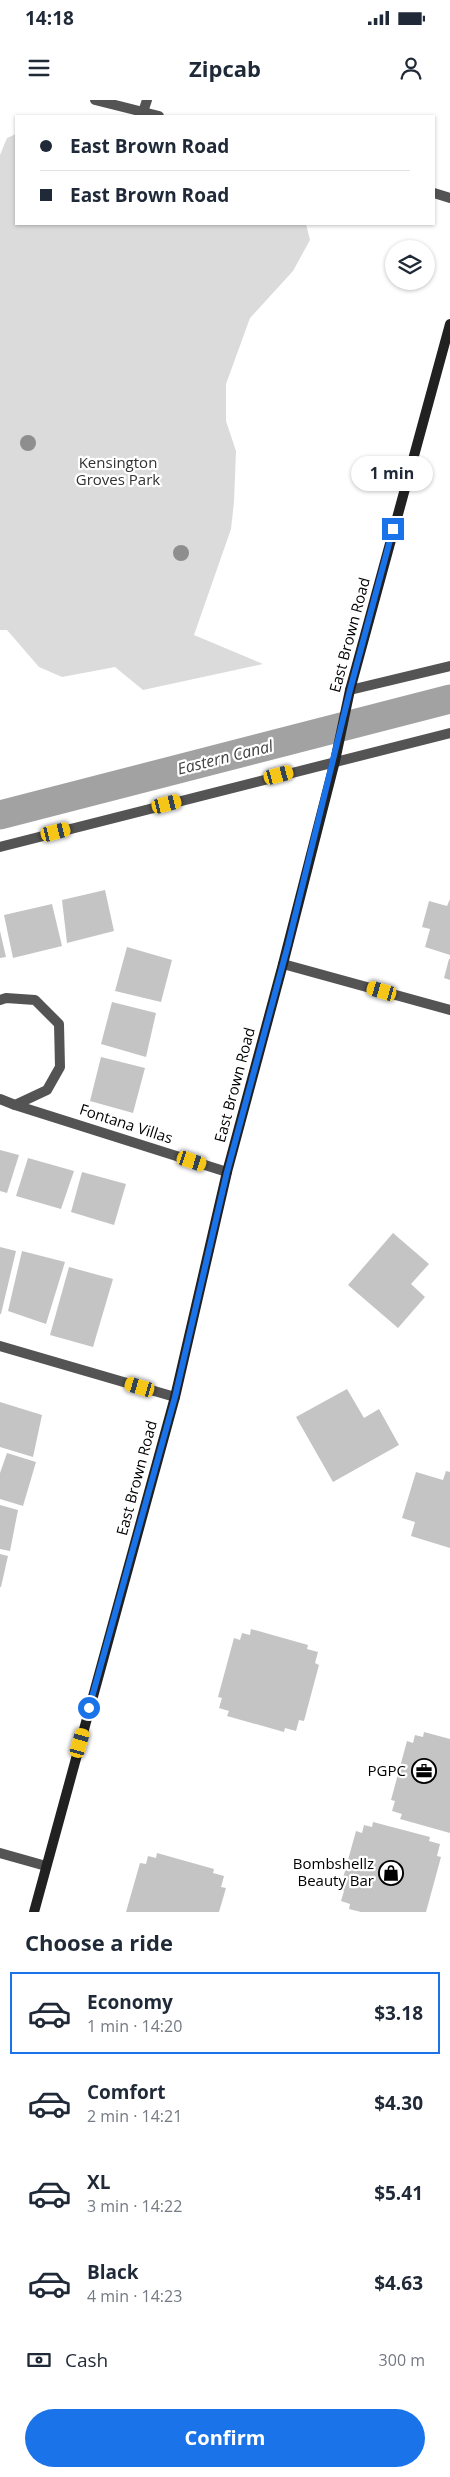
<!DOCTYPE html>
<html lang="en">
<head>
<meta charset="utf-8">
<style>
  :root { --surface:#fff; --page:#f2f2f3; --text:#1f2937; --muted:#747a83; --line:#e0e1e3; --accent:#1a73e8 }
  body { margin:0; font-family:"Open Sans",sans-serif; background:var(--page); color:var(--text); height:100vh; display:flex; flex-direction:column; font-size:19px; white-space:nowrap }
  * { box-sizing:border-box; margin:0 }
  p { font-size:16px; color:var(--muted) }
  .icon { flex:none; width:28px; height:28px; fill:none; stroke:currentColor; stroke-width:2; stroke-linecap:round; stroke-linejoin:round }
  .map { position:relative; height:1812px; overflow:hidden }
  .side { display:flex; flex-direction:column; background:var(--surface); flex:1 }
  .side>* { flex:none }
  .top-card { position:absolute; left:15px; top:15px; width:420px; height:110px; border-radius:0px; box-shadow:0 1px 4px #0004; display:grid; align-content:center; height:110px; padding:0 25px; background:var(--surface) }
  .fabs { position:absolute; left:385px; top:140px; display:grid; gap:10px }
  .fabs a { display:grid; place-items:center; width:50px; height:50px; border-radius:50%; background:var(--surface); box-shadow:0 1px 4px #0004; font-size:25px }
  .end { position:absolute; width:22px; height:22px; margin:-11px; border:6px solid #1a73e8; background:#fff; box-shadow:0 0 0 2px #fff }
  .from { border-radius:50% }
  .bubble { position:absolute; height:35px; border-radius:18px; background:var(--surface); box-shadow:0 1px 4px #0004; font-size:16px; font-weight:700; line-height:35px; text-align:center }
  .car { position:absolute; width:15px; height:30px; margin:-15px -8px; border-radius:6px; box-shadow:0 0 4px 1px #0007; background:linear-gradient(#f5c518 24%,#345 0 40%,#f5c518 0 76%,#345 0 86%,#f5c518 0) }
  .top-card b { display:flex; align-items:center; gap:18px; height:48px; font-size:19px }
  .top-card b+b { border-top:1px solid var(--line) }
  .top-card i { width:12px; height:12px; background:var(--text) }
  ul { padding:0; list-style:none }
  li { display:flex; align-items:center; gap:15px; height:82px; margin:0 10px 8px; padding:0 15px; border:2px solid transparent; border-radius:0px }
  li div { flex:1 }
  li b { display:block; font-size:19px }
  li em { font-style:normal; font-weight:700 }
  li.current { border-color:var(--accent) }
  li>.icon { width:45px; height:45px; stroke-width:1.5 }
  h2 { padding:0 25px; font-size:22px; line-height:60px }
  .pay { display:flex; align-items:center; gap:12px; height:55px; padding:0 25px; font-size:19px }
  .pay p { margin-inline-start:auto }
  .button { display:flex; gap:10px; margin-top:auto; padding:10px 25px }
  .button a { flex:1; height:58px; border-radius:30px; background:var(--accent); color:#fff; font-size:20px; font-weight:700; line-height:58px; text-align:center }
  .status { display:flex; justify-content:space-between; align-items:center; height:35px; padding:0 25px; background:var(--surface); direction:ltr }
  .status svg { height:14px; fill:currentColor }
  header { display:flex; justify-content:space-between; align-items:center; height:65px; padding:0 25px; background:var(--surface); font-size:22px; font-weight:700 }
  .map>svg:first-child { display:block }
</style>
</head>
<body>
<div class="status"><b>14:18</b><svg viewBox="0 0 49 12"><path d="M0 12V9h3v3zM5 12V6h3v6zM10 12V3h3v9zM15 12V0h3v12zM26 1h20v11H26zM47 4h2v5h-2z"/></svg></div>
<header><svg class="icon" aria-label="menu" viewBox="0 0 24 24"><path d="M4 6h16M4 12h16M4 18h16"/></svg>Zipcab<svg class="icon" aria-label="person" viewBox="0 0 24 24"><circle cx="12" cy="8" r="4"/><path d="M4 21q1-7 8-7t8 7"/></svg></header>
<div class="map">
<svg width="450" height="1812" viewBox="0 0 450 1812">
  <rect width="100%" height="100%" fill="#fff"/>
  <path fill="#dbdbdb" d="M16,34V124H306L310,140L293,171L250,218L226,284V321L236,351L234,402L231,429L194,535L263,564L143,590L115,567L62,577L39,567L7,530H0V55L7,38Z"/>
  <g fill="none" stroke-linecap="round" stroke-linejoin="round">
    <path stroke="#a2a2a2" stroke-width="29" d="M0,715L450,599"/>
  </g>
  <g fill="#c4c4c4">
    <path d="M105,790L114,831L67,843L62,800Z"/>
    <path d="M450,799V855L425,847L430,829L422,827L429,801L447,806Z"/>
    <path d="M52,804L62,846L13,858L4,815Z"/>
    <path d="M0,831L6,857L0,858Z"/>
    <path d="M127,847L172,860L161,902L115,891Z"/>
    <path d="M449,859H450V880L444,878Z"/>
    <path d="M112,902L156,913L146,957L101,944Z"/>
    <path d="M101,957L145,968L133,1013L90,1001Z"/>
    <path d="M0,1050L19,1055L7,1093L0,1091Z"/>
    <path d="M28,1058L74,1071L61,1109L16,1096Z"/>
    <path d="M82,1072L126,1084L114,1125L71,1112Z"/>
    <path d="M393,1133L429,1164L411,1184L425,1197L398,1228L348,1185Z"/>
    <path d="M0,1147L16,1151L1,1214H0Z"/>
    <path d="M22,1151L65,1162L46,1224L8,1211Z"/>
    <path d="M69,1167L113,1179L93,1247L50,1235Z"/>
    <path d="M347,1289L364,1318L379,1309L399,1345L333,1382L296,1317Z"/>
    <path d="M0,1302L42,1315L33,1357L0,1347Z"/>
    <path d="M7,1353L36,1362L23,1406L0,1399V1373Z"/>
    <path d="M446,1371L450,1372V1448L411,1436L415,1422L402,1418L416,1372L443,1380Z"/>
    <path d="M0,1405L18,1410L10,1451L0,1449Z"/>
    <path d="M0,1454L8,1456L1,1487H0Z"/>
    <path d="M251,1529L308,1545L307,1549L318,1552L315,1563L319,1565L304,1621L299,1620L296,1631L285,1628L284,1632L227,1616L229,1611L219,1608L222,1598L218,1597L234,1538L240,1540L242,1533L250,1535Z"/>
    <path d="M424,1632L450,1639V1733L400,1719L402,1714L392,1711L395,1701L391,1700L407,1641L413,1643L415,1635L423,1637Z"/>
    <path d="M373,1722L430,1737L429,1741L440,1744L437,1756L441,1757L426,1812H361L349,1809L350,1804L341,1801L344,1791L340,1789L356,1731L362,1733L364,1725L372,1727Z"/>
    <path d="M157,1753L214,1769L213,1773L224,1776L221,1787L226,1788L219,1812H126L140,1763L146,1764L148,1756L156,1758Z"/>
  </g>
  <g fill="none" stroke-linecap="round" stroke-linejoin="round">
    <g stroke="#545454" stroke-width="10">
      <path d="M350,590L450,566"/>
      <path d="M0,747L450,633"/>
      <path d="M283,864L450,910"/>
      <path d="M0,900L6,898L35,900L59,924L60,967L47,990L15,1005L0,999"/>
      <path d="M15,1005L227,1072"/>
      <path d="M0,1246L175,1297"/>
      <path d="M0,1753L46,1766"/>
    </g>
    <g stroke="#545454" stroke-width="10">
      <path d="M95,0L159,16"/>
      <path d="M143,12L147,0"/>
      <path d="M434,93L450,98"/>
    </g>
    <path stroke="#212121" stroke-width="10" d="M34,1812L175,1297L227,1072L283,864L335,661L350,590L450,224"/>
  </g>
  <g fill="#8e8e8e">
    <circle cx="28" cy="343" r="8"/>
    <circle cx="181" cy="453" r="8"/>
  </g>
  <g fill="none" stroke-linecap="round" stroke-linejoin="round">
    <path stroke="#1a73e8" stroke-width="6" d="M89,1608L175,1297L227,1072L288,845L350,590L393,429"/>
  </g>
  <defs>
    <symbol id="office-ring" viewBox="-11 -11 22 22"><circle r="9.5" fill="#fff" stroke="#000" stroke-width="1.5"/><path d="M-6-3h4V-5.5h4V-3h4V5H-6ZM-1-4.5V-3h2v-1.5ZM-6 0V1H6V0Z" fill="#000"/></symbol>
    <symbol id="shop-ring" viewBox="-11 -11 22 22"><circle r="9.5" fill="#fff" stroke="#000" stroke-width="1.5"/><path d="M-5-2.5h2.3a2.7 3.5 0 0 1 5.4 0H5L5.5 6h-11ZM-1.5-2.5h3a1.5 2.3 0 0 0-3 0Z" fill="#000"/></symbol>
  </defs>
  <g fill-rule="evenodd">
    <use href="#office-ring" x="410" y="1657" width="28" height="28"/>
    <use href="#shop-ring" x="377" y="1759" width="28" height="28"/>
  </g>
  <g text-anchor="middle" stroke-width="4.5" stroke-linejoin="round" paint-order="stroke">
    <g font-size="15" fill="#323232" stroke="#fff">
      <text x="118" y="368">Kensington<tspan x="118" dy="17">Groves Park</tspan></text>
    </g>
    <g font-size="15" fill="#000" stroke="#fff">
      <text transform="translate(350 535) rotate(-75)" y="5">East Brown Road</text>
      <text transform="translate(235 985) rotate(-75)" y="5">East Brown Road</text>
      <text transform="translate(126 1024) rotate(18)" y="5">Fontana Villas</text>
      <text transform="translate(137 1378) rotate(-75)" y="5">East Brown Road</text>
    </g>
    <g font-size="15" fill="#000" stroke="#fff" text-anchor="end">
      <text x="406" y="1676">PGPC</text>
      <text x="374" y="1769">Bombshellz<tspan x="374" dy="17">Beauty Bar</tspan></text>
    </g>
    <g font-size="16" font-style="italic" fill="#434343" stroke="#fff">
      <text transform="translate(225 657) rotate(-14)" y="6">Eastern Canal</text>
    </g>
  </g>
</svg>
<div class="fabs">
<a><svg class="icon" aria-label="layers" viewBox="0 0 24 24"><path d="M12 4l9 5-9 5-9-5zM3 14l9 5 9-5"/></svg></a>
</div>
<i class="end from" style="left:89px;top:1608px"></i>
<i class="end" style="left:393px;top:429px"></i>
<div class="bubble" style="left:351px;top:356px;width:82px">1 min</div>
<i class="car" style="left:279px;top:675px;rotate:75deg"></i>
<i class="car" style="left:167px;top:704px;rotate:76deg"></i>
<i class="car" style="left:56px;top:732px;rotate:76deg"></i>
<i class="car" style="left:382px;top:891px;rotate:286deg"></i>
<i class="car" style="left:192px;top:1061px;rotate:108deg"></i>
<i class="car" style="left:140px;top:1287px;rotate:286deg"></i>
<i class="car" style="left:80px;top:1643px;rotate:16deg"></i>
<div class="top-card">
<b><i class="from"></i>East Brown Road</b>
<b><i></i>East Brown Road</b>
</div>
</div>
<section class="side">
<h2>Choose a ride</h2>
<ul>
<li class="current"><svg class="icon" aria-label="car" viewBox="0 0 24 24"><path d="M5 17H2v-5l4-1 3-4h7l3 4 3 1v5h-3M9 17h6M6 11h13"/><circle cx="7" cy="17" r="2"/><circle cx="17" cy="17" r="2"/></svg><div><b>Economy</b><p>1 min · 14:20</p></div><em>$3.18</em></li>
<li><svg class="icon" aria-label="car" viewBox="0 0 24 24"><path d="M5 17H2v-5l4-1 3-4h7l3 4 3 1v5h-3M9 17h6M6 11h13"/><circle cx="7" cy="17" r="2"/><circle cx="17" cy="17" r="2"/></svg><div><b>Comfort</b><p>2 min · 14:21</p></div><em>$4.30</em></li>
<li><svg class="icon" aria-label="car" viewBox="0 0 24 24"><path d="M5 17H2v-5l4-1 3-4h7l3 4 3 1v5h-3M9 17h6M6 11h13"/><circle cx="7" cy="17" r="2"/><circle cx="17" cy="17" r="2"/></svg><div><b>XL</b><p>3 min · 14:22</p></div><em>$5.41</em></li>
<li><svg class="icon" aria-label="car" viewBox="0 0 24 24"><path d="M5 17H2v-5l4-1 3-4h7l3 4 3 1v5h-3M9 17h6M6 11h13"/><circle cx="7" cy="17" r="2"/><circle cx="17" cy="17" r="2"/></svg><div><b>Black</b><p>4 min · 14:23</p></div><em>$4.63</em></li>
</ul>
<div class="pay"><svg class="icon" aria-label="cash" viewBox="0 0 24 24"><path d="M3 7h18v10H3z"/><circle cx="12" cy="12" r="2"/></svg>Cash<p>300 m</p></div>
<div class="button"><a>Confirm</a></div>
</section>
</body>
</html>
